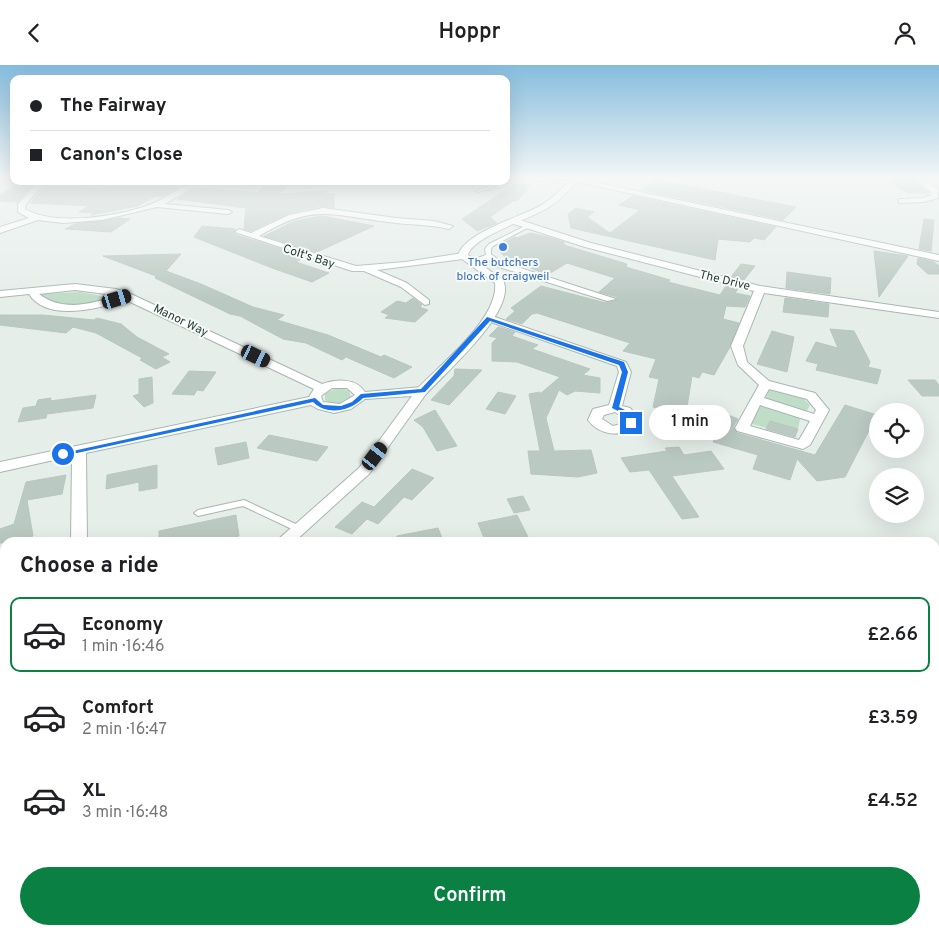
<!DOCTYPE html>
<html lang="en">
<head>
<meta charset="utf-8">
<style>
  :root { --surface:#fff; --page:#f2f2f2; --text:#202124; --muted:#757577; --line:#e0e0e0; --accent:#0b8043 }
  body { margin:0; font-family:Overpass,sans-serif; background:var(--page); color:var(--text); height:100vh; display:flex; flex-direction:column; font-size:19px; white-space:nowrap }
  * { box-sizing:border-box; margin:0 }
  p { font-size:16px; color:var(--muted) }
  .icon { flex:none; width:28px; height:28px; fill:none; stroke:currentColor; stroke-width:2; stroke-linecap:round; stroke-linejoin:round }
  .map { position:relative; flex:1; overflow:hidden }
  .drawer { position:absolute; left:0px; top:472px; width:940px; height:398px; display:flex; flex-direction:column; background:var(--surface); border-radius:15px 15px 0 0; box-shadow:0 5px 20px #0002 }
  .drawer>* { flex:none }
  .hud { position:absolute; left:10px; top:10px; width:500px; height:110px; border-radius:10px; box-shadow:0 5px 20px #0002; display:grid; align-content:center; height:110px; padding:0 20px; background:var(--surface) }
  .buttons { position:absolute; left:869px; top:338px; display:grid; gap:10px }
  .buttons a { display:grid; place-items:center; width:55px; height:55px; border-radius:50%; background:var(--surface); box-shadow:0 5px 20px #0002; font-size:25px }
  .end { position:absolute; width:22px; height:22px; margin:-11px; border:6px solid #1a73e8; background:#fff; box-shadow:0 0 0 2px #fff }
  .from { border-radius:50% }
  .bubble { position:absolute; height:35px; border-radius:18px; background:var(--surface); box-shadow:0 5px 20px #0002; font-size:16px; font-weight:600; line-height:35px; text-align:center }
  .car { position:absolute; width:15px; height:30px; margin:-15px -8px; border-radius:6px; box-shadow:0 0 4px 1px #0007; background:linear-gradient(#222 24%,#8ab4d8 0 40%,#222 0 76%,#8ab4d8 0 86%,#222 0) }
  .hud b { display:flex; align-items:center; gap:18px; height:48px; font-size:19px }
  .hud b+b { border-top:1px solid var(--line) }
  .hud i { width:12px; height:12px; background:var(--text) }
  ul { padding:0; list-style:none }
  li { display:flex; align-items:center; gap:15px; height:75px; margin:0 10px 8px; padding:0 10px; border:2px solid transparent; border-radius:10px }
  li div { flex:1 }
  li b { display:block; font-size:19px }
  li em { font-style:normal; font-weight:600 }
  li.current { border-color:var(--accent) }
  li>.icon { width:45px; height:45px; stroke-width:1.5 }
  h2 { padding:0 20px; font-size:22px; line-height:60px }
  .action { display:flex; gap:10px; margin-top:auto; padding:10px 20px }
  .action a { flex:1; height:58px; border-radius:30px; background:var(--accent); color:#fff; font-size:20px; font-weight:600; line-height:58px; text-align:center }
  header { display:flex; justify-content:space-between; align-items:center; height:65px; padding:0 20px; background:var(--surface); font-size:22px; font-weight:600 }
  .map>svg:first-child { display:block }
</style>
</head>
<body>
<header><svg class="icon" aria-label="back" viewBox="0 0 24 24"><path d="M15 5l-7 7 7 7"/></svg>Hoppr<svg class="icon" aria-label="person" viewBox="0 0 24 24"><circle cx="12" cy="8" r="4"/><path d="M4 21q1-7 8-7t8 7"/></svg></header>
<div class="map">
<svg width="939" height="870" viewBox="0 0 939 870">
  <rect width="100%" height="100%" fill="#e6eeea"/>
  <g fill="#c0ddc7">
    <path d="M80,227L113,233C90,239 66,244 44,233L42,229Z"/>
    <path d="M337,323L349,325L351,333C343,339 334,341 325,335V328Z"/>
    <path d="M769,325L802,332L810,340L806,347L765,335Z"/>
    <path d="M758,341H763L796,351L800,354L798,364L767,363L752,359L751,354Z"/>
  </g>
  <path fill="#92c8cf" d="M939,569V870H0V818L5,817V865H935V570Z"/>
  <g fill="#bbc9c3" stroke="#b8c7c0">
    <path d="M912,115L929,128H908L889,116Z"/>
    <path d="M22,116H36L17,137L0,136V130Z"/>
    <path d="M124,116L179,122L162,132L155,131L138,141L91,150L96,148L79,147L89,141L30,138L49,117L109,124Z"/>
    <path d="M269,116H291L279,129L326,126V129H334V143L323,141L289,148L251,166L244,164L246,143L177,134L194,124L200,123L257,128Z"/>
    <path d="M655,116L688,121L796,142L783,155L642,125Z"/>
    <path d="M515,119L532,120L517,136H513L490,152L497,158L477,166L462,154Z"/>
    <path d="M633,131L776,162L764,175L754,173L750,177L718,174L715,195L571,163L568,149L576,143L594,147L587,152L610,168L640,145L619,140Z"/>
    <path d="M322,151L374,161L317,187L264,171L295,156Z"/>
    <path d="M120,153L130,154L111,167L65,164L75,159Z"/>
    <path d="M924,154L934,155L931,186L919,184Z"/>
    <path d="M202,161L235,164L234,169L305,192L296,197L329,208L312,217L272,203L194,172Z"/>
    <path d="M530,168L544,171L564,177V180L627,199L626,202L670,215L668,217L720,230L726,221L738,224L735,228L750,231L745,242L726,241L723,254L739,258L730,282L714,310L702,307L699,313L692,311L686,348L653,342L659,314L649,312L656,294L623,286L630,278L537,248L532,249L522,259L506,254L515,246L511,243L541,221L606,238L618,235L617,232L599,227L615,213L567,198L547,210L505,192L498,185L501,179L515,172L517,173Z"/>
    <path d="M874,186L908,191L879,232Z"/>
    <path d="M181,189L166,206L201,219L253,242L284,250L277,255L328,270L381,292L384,290L412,302L394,313L346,292L342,295L306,278L283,274L240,251L230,249L155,213L156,211L103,191Z"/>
    <path d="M918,193L934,197L939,201V209H928L917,199Z"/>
    <path d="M741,199L755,201L744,215L731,212Z"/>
    <path d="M787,207L831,213L830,229L786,223Z"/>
    <path d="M413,233L422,240L419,242L428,245L415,257L385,253L389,250L381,247L397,236L406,238Z"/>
    <path d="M785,233L829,239L828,252L783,247Z"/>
    <path d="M0,250H43L94,255L97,253L121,259L137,272L169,289L162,292L170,297L156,304L140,295L142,293L96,268L73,262L66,268L0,260Z"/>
    <path d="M498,262L515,267L512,271L538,280L532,284L590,304L583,310L600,313V328L575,326L567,330L559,325L546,353L554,386L591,385L597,408L578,412L531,409L528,386H540L529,329L540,327V329L560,312L517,297L492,296V278L497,273L489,271Z"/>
    <path d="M830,264L854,266L870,297L868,302L881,305L877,319L816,305L818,299L806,296L816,277L838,283Z"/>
    <path d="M772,266L794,272L787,307L757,299Z"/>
    <path d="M455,304L482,305L449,340L431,335L454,311Z"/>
    <path d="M189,306L216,307L203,326L197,325L194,330L172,329Z"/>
    <path d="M152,312L153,338L144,342L133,331L139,329V314Z"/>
    <path d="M908,315H935L939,320V331H922Z"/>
    <path d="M498,327L516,331L505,349L486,344Z"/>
    <path d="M96,330L93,343L47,349L46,353L18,357L23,343L36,341L38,335L51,333L50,336Z"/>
    <path d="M845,340L877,350L845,412L817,416L797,394L790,415L753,404L758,390L713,377L720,363L705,357L716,345L738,354L733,362L737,368L815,390Z"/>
    <path d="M435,345L457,381L437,386L423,362L414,355Z"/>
    <path d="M770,356L798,364L795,372L766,364Z"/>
    <path d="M269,370L328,382L317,396L257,383Z"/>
    <path d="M246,377L249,393L218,400L215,383Z"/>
    <path d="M679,382L684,390L711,386L724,404L672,411L699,452L682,454L649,405L630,407L621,393L667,386L665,383Z"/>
    <path d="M157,400V423L139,426V417L106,424L107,410Z"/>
    <path d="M412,404L434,413L412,435L404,432L378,459L367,454L352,469L335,462L362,437L374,442Z"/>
    <path d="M66,410L62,429L27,435L33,471L11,478H0V464L14,459L26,417Z"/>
    <path d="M523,431L530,445L514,448L507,434Z"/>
    <path d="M236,450L239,471L207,478H159V466Z"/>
    <path d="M517,450L531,478H486L478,458Z"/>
    <path d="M438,463L444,478H397V471Z"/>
  </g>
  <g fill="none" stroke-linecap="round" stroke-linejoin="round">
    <defs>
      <g id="service">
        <path d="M520,112L573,117L575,118L573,119L525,114L506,116V114Z"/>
        <path d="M496,116H501L491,124L478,127L476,126L487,122Z"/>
        <path d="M527,160L531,161L493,181L491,184V192L472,198L469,196L486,190L485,184L489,179Z"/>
        <path d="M244,435L300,461L302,463L300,465H294L243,441L198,451L194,448L198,445Z"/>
      </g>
      <g id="minor">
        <path d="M555,112H570L939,190V196Z"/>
        <path d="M911,112H920L938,124V133L924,137L899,138V134H902L923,133L931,130V127Z"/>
        <path d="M39,116H47L26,139L25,144C55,162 123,151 154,138C171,131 186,116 204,116L165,139L228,145L232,147L228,149L157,142L102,155L63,158L38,155L0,168V162L29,153L18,147V139Z"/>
        <path d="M86,116H102L113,120L109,122Z"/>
        <path d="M323,143L396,153L434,156L453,161L449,164C429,159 408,160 388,157C330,150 314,138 259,171L356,201L405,197L463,188L468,191L463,194L377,205L407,218L429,235V239L425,240L401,222L364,206H352L235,167L239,164L251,168L289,150Z"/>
        <path d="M517,154L591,178L760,221L939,247V253L764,228L743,281L747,297L769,316L815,328L829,345L810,380L803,384L737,366L735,363L759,320L738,300L731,281L754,226L585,182L514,159V155ZM769,324L807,334L816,345L814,349L764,333ZM760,340L810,356L799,375L750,361Z"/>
        <path d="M489,188L502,197L616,234L607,236L496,201L484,191Z"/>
        <path d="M75,219L116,224L131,229L322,319C337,314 356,313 365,327L422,322L428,326L369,409L293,478H274L359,403L412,331L365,334L351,344L334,348L318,344L311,340L86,388L87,478H71L72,391L0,407V397L309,332L314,324L126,235C100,243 47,258 29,229L0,232V226ZM75,225L114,230L117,231C91,239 62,247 39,229ZM332,323H347L355,330L340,339L323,337L321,331Z"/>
        <path d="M489,250L626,297L631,307L622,341L630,343L638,352L636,362C621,373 599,370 588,355L593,344L609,340L619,307L617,301L485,255L484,253ZM615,347L624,353V358L613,361L602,354L604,350Z"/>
      </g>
      <path id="tertiary" d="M572,112H580C570,125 560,136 546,144C529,154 472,172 468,190L503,215C518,245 446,307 426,329H418L416,326L418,323C441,299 499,253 495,218L458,191C463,168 520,152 540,141C553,133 563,124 572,112Z"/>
    </defs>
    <use href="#service" stroke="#a8b6b1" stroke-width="2"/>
    <use href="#minor" stroke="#a8b6b1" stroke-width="2"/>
    <use href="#tertiary" stroke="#a8b6b1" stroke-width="2"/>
    <use href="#service" fill="#fff" fill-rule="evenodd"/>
    <use href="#minor" fill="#fff" fill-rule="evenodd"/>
    <use href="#tertiary" fill="#fff" fill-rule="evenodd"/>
  </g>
  <linearGradient id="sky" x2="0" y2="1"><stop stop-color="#85bcde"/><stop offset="0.48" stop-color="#f4f7f6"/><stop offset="1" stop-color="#f4f7f6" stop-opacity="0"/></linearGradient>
  <rect width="939" height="234" fill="url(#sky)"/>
  <path fill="#1a73e8" d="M487,252L624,297L628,307L619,342L631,348L634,360H629L626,350L612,343L622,307L619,300L490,256L425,327L363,333C351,346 327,351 313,337L63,391L59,389L315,333L323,340L341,341L352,337L361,329L421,324Z"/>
  <circle fill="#3f7fe0" stroke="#f6faf8" stroke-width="2" cx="503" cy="182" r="5"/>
  <g text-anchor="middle" stroke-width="4" stroke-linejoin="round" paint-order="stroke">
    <g font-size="12" fill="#253f37" stroke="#f6faf8">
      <text transform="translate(309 191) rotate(18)" y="4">Colt's Bay</text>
      <text transform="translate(725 215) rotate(14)" y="4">The Drive</text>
      <text transform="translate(181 255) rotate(26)" y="4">Manor Way</text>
    </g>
    <g font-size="12" fill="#366cbe" stroke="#f6faf8">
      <text x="503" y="201">The butchers<tspan x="503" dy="14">block of craigweil</tspan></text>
    </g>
  </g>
</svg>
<div class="buttons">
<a><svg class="icon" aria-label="locate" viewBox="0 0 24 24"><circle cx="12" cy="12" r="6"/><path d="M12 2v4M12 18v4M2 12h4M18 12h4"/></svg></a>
<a><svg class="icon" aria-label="layers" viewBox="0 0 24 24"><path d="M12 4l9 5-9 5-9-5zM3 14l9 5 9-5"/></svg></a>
</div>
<i class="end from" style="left:63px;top:389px"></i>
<i class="end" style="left:631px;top:358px"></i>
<div class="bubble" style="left:649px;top:340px;width:82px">1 min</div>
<i class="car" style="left:117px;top:234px;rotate:73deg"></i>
<i class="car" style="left:256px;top:291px;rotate:116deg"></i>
<i class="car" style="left:375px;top:391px;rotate:37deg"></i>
<div class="hud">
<b><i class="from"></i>The Fairway</b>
<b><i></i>Canon's Close</b>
</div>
<section class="drawer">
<h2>Choose a ride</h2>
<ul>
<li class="current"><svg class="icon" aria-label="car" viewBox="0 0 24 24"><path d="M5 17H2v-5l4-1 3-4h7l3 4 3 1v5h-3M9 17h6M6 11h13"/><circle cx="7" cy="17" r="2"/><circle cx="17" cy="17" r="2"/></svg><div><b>Economy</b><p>1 min · 16:46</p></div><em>£2.66</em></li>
<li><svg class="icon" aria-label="car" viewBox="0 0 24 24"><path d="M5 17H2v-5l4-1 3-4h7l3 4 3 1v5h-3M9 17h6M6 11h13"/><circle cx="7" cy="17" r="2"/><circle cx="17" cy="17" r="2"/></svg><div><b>Comfort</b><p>2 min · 16:47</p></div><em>£3.59</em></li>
<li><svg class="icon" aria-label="car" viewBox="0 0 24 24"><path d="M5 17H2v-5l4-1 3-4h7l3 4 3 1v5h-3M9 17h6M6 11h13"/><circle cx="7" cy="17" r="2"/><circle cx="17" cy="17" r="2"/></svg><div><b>XL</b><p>3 min · 16:48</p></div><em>£4.52</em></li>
</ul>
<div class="action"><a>Confirm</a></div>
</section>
</div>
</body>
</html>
